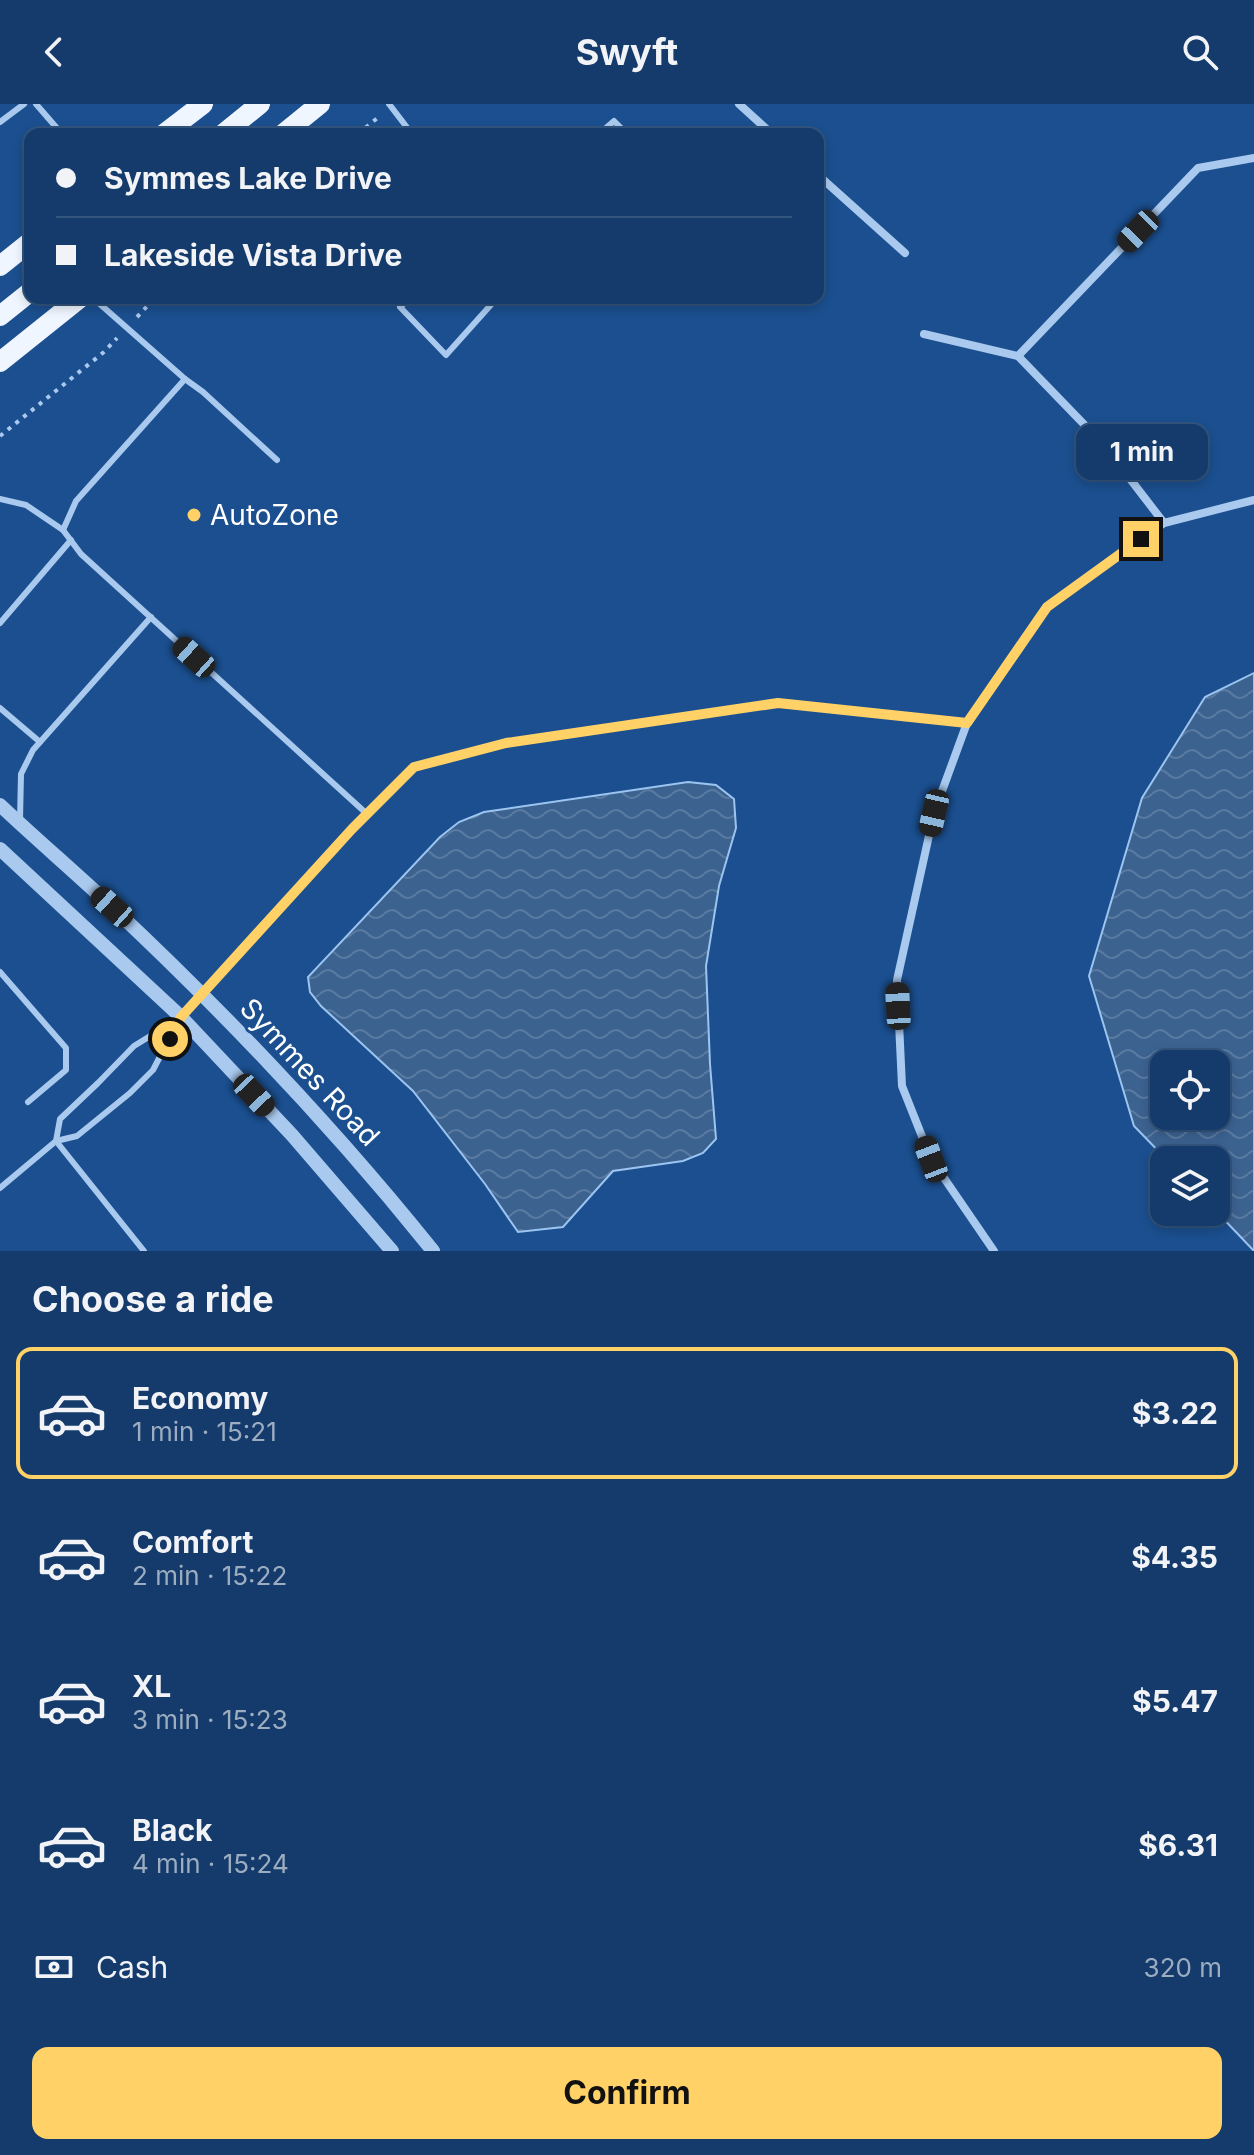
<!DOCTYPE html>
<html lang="en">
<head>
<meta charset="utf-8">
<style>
  :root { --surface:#143b6b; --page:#1d4271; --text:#f1f3f6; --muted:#9dadc1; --line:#33557e; --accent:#ffd166 }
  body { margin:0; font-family:Inter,sans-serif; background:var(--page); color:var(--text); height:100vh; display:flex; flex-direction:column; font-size:30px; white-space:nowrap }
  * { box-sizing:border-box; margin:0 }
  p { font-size:26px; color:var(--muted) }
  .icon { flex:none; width:44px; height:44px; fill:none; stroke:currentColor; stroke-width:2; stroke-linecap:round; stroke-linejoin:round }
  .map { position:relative; height:1147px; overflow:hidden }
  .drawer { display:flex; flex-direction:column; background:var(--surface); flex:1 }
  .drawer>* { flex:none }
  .top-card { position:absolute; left:24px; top:24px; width:800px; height:176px; border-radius:16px; box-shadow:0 4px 12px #0003,0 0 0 2px var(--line); display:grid; align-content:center; height:176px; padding:0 32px; background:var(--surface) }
  .fabs { position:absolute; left:1150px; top:946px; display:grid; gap:16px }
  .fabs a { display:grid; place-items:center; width:80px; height:80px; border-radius:16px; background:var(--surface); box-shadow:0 4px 12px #0003,0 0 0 2px var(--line); font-size:40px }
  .end { position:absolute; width:36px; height:36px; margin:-18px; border:10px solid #ffd166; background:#111; box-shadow:0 0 0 4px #111 }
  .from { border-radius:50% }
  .bubble { position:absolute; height:56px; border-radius:16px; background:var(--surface); box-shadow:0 4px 12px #0003,0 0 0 2px var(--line); font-size:26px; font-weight:700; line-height:56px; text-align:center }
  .car { position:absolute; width:24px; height:48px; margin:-24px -12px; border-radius:10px; box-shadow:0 0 6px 2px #0007; background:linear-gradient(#222 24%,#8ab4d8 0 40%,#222 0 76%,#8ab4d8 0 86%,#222 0) }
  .top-card b { display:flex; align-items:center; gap:28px; height:76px; font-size:30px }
  .top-card b+b { border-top:2px solid var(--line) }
  .top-card i { width:20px; height:20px; background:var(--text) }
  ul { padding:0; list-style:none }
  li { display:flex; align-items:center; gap:24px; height:132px; margin:0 16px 12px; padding:0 16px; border:4px solid transparent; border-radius:16px }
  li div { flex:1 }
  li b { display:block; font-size:30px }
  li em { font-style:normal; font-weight:700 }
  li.on { border-color:var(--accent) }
  li>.icon { width:72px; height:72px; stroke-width:1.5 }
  h2 { padding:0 32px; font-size:36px; line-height:96px }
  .pay { display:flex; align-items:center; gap:20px; height:88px; padding:0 32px; font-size:30px }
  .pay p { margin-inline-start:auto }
  .cta { display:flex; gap:16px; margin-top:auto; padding:16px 32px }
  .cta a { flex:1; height:92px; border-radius:16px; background:var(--accent); color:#111; font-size:32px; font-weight:700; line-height:92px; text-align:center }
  header { display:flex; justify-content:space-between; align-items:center; height:104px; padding:0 32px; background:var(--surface); font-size:36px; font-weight:700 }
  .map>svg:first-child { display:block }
</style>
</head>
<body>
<header><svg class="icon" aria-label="back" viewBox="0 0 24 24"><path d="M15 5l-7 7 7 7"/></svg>Swyft<svg class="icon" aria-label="search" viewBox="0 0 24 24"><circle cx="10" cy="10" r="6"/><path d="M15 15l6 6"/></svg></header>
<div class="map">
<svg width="1254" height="1147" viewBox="0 0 1254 1147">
  <defs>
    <pattern id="water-waves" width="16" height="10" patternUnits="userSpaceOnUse" patternTransform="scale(2)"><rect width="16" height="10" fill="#3c6290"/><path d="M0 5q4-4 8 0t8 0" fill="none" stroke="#597aa1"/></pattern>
  </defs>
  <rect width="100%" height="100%" fill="#1b4f8f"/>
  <g fill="url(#water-waves)" stroke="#9cc4f0" stroke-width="2" fill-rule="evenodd">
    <path d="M1254,569V1147L1216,1107V1056H1167L1134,1022L1089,872L1142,694L1205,593ZM1164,960H1216V1012H1164Z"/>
    <path d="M688,678L716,681L734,695L736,724L719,782L706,862L710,960L716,1035L703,1049L683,1057L613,1067L563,1123L518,1128L485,1080L413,987L321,902L310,888L308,873L440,733L459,718L484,708Z"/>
  </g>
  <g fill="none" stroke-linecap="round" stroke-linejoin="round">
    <g stroke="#a9c9ee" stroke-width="4" stroke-dasharray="4 6" stroke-linecap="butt">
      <path d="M358,30L381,11"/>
      <path d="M137,213L155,194"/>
      <path d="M0,332L104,248L117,234"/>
    </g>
    <g stroke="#a9c9ee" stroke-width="6">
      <path d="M36,0L62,30"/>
      <path d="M389,0L412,30"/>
      <path d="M0,18L24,0"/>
      <path d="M599,30L614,17L627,30"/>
      <path d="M93,194L185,275L76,397L63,426L81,450L367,710"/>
      <path d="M410,194L400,203L446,251L497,194"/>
      <path d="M185,275L203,288L277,356"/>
      <path d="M0,395L26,401L63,426"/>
      <path d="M0,519L71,436"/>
      <path d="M0,604L40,638"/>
      <path d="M20,716L21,670L33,646L151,513"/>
      <path d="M0,868L66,944V966L28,998"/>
      <path d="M0,1084L56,1037L77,1032L130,989L153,966L179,916"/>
      <path d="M144,1147L56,1037L60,1015L98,979L134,942L181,913"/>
    </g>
    <g stroke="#a9c9ee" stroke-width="8">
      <path d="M739,0L772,30"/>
      <path d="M818,71L905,149"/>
      <path d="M924,230L1018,252L1104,341L1164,419"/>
      <path d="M1018,252L1198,64L1254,54"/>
      <path d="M181,913L352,725L414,663L506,639L778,599L967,619"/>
      <path d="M994,1147L931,1055L902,982L897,876L934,709L967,619L1047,503L1164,419L1254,396"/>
    </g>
    <g stroke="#a9c9ee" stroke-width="14">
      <path d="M0,701C37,736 76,769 113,804C227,911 335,1025 433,1147"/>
      <path d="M0,745L181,913L292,1031L392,1147"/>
    </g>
    <g stroke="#f0f6ff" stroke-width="20">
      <path d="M164,30L203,0"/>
      <path d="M223,30L260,0"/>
      <path d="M283,30L320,0"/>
      <path d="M0,162L30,138"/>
      <path d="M0,212L30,188"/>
      <path d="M0,258L80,194"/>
    </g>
  </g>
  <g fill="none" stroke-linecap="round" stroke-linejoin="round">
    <path stroke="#ffd166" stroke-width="10" d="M170,935L181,913L352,725L414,663L506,639L778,599L967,619L1047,503L1141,435"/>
  </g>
  <circle fill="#ffd166" stroke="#1b4f8f" stroke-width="3" cx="194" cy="411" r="8"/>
  <g text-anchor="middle" stroke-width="6" stroke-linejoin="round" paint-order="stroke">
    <g font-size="28" fill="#fff" stroke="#1b4f8f" text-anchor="start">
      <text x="210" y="421">AutoZone</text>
    </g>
    <g font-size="28" fill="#fff" stroke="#1b4f8f">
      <text transform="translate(310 968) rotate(47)" y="10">Symmes Road</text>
    </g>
  </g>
</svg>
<div class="fabs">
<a><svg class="icon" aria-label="locate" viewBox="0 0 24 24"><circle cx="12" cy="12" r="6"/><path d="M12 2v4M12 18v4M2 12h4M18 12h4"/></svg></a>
<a><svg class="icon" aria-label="layers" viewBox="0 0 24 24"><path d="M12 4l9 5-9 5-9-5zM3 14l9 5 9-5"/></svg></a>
</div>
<i class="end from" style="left:170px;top:935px"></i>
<i class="end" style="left:1141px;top:435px"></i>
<div class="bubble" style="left:1076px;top:320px;width:132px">1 min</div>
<i class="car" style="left:1138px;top:127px;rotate:224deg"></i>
<i class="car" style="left:194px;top:553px;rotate:312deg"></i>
<i class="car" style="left:934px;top:709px;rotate:193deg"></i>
<i class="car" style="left:112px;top:803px;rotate:312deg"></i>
<i class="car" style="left:898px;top:902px;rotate:357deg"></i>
<i class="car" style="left:254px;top:991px;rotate:137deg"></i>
<i class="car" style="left:931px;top:1055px;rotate:339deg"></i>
<div class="top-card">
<b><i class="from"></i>Symmes Lake Drive</b>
<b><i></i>Lakeside Vista Drive</b>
</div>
</div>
<section class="drawer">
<h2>Choose a ride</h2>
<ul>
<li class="on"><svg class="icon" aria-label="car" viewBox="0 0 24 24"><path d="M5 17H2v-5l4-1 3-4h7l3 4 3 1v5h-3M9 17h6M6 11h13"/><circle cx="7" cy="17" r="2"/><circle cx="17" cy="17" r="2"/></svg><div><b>Economy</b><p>1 min · 15:21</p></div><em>$3.22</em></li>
<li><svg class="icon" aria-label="car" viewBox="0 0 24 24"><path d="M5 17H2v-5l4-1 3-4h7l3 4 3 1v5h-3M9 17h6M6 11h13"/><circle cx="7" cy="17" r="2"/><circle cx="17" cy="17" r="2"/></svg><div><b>Comfort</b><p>2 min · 15:22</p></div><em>$4.35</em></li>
<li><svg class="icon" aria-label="car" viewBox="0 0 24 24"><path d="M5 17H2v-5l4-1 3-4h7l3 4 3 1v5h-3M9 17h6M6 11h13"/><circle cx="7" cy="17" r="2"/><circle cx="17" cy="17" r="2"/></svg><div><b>XL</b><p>3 min · 15:23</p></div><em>$5.47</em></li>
<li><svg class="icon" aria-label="car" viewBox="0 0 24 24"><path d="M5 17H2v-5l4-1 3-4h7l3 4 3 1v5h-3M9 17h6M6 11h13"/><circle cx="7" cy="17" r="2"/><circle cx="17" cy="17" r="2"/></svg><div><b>Black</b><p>4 min · 15:24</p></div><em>$6.31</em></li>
</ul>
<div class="pay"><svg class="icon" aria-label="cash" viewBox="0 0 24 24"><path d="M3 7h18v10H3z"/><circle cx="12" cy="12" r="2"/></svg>Cash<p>320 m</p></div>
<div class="cta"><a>Confirm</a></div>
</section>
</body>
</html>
